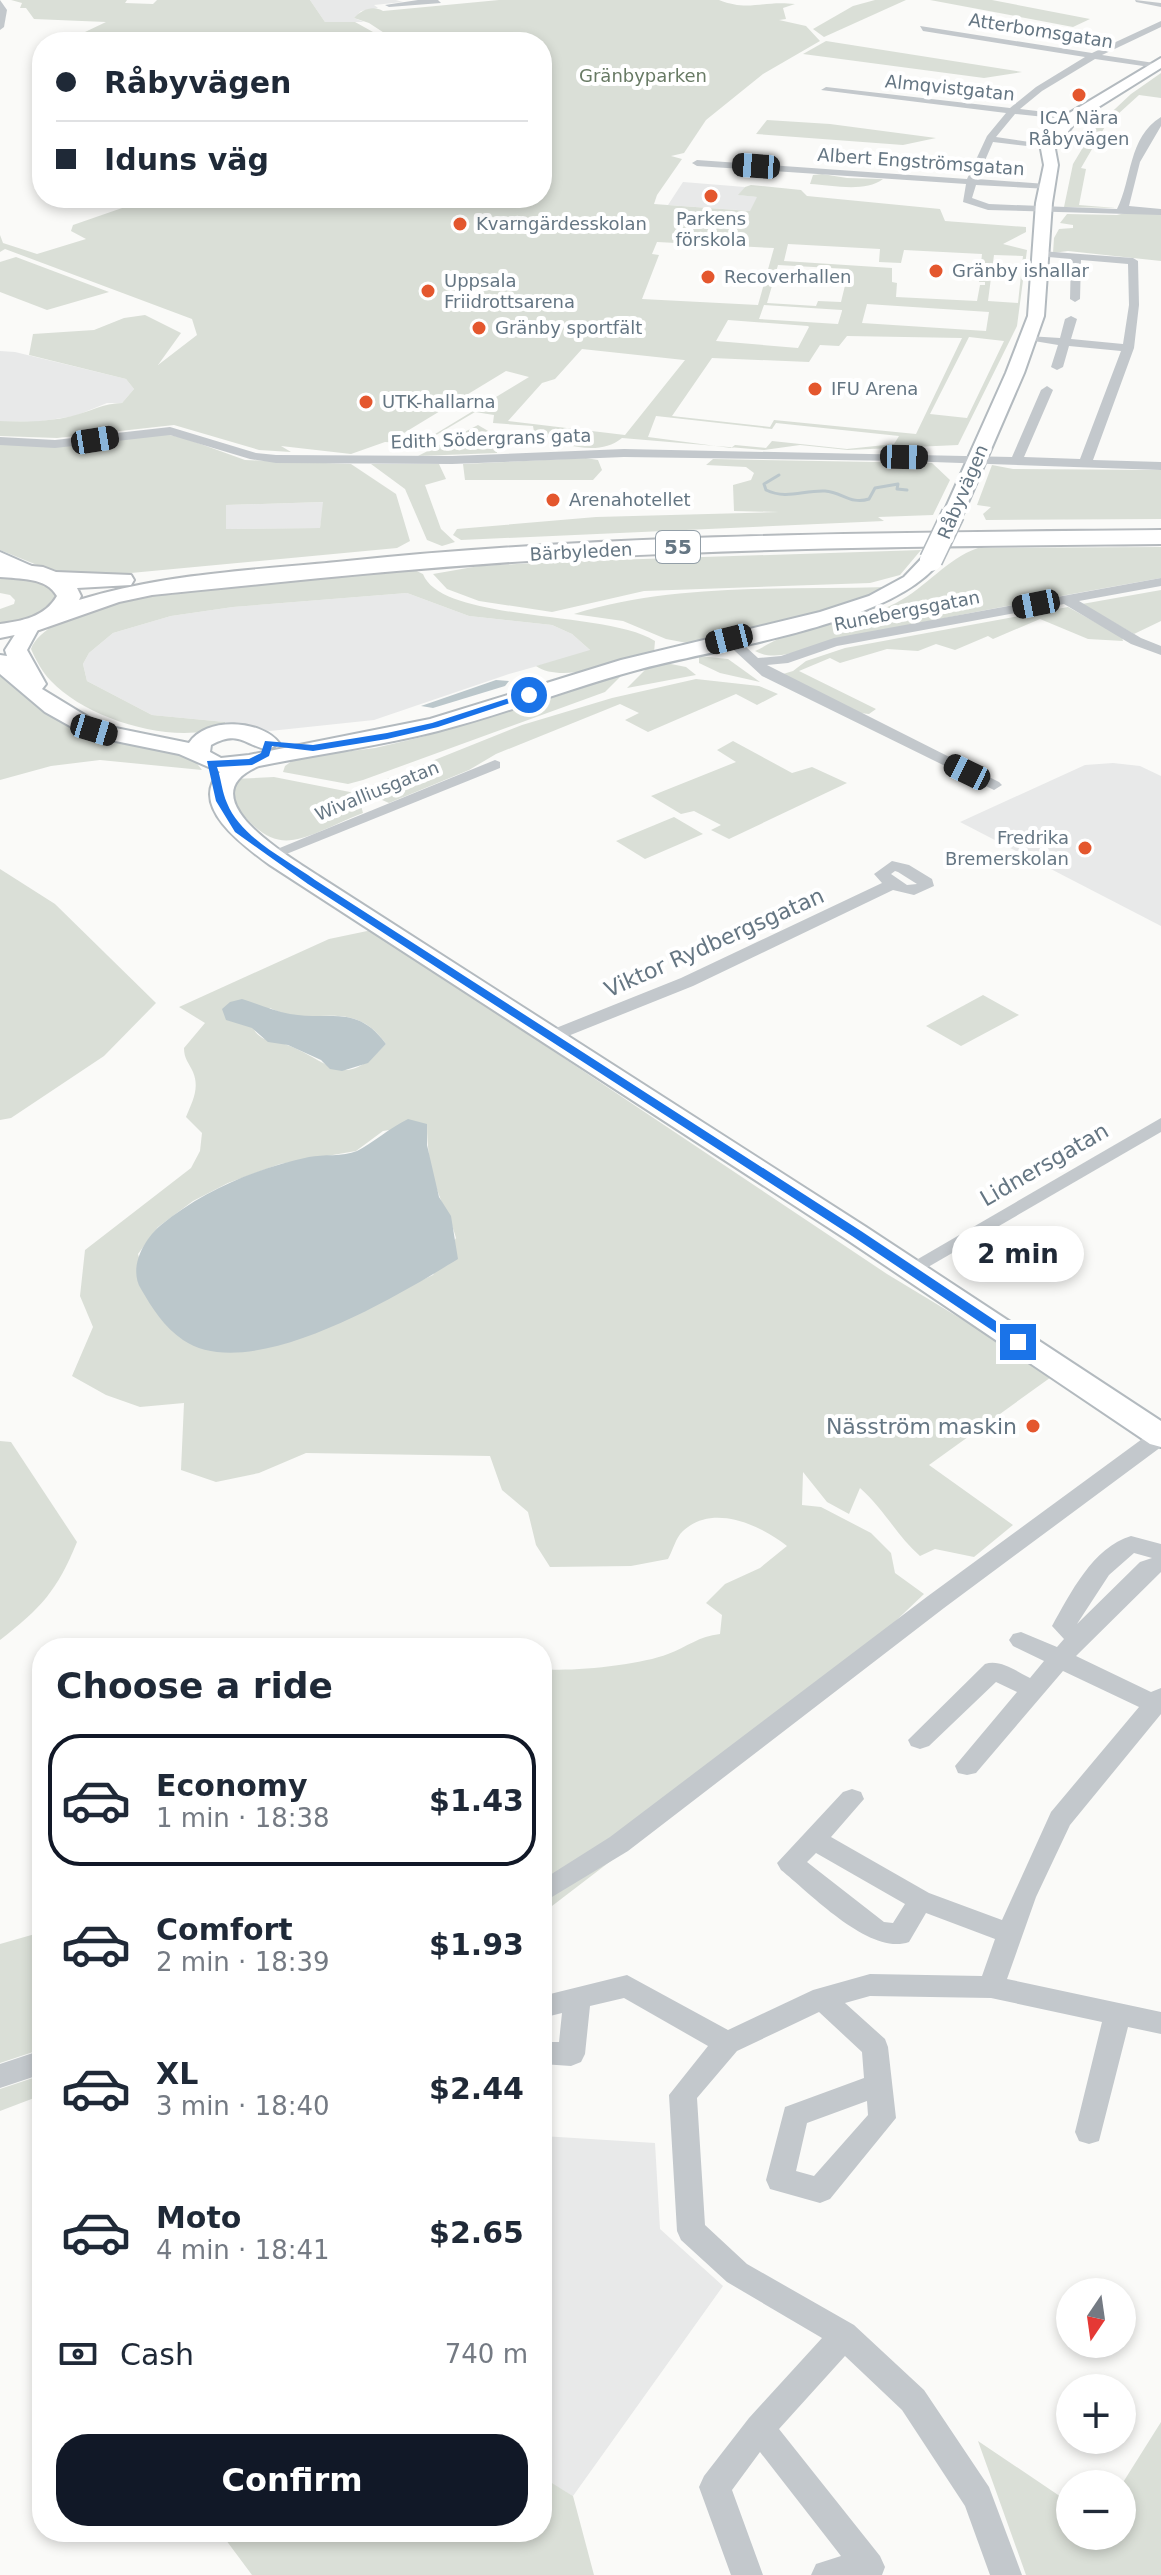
<!DOCTYPE html>
<html lang="en">
<head>
<meta charset="utf-8">
<style>
  :root { --surface:#fff; --page:#f6f6f7; --text:#1f2937; --muted:#747a83; --line:#e0e1e3; --accent:#111827 }
  body { margin:0; font-family:"DejaVu Sans",sans-serif; background:var(--page); color:var(--text); height:100vh; display:flex; flex-direction:column; font-size:30px; white-space:nowrap }
  * { box-sizing:border-box; margin:0 }
  p { font-size:26px; color:var(--muted) }
  .icon { flex:none; width:44px; height:44px; fill:none; stroke:currentColor; stroke-width:2; stroke-linecap:round; stroke-linejoin:round }
  .map { position:relative; flex:1; overflow:hidden }
  .panel { position:absolute; left:32px; top:1638px; width:520px; height:904px; display:flex; flex-direction:column; background:var(--surface); border-radius:32px; box-shadow:0 4px 12px #0003 }
  .panel>* { flex:none }
  .hud { position:absolute; left:32px; top:32px; width:520px; height:176px; border-radius:32px; box-shadow:0 4px 12px #0003; display:grid; align-content:center; height:176px; padding:0 24px; background:var(--surface) }
  .needle { width:52px; rotate:193deg }
  .buttons { position:absolute; left:1056px; top:2278px; display:grid; gap:16px }
  .buttons a { display:grid; place-items:center; width:80px; height:80px; border-radius:50%; background:var(--surface); box-shadow:0 4px 12px #0003; font-size:40px }
  .end { position:absolute; width:36px; height:36px; margin:-18px; border:10px solid #1a73e8; background:#fff; box-shadow:0 0 0 4px #fff }
  .from { border-radius:50% }
  .bubble { position:absolute; height:56px; border-radius:28px; background:var(--surface); box-shadow:0 4px 12px #0003; font-size:26px; font-weight:700; line-height:56px; text-align:center }
  .car { position:absolute; width:24px; height:48px; margin:-24px -12px; border-radius:10px; box-shadow:0 0 6px 2px #0007; background:linear-gradient(#222 24%,#8ab4d8 0 40%,#222 0 76%,#8ab4d8 0 86%,#222 0) }
  .hud b { display:flex; align-items:center; gap:28px; height:76px; font-size:30px }
  .hud b+b { border-top:2px solid var(--line) }
  .hud i { width:20px; height:20px; background:var(--text) }
  ul { padding:0; list-style:none }
  li { display:flex; align-items:center; gap:24px; height:132px; margin:0 16px 12px; padding:0 8px; border:4px solid transparent; border-radius:32px }
  li div { flex:1 }
  li b { display:block; font-size:30px }
  li em { font-style:normal; font-weight:700 }
  li.current { border-color:var(--accent) }
  li>.icon { width:72px; height:72px; stroke-width:1.5 }
  h2 { padding:0 24px; font-size:36px; line-height:96px }
  .pay { display:flex; align-items:center; gap:20px; height:88px; padding:0 24px; font-size:30px }
  .pay p { margin-inline-start:auto }
  .cta { display:flex; gap:16px; margin-top:auto; padding:16px 24px }
  .cta a { flex:1; height:92px; border-radius:32px; background:var(--accent); color:#fff; font-size:32px; font-weight:700; line-height:92px; text-align:center }
  .map>svg:first-child { display:block }
</style>
</head>
<body>
<div class="map">
<svg width="1161" height="2575" viewBox="0 0 1161 2575">
  <rect width="100%" height="100%" fill="#fafaf8"/>
  <g fill="#e8e9e9">
    <path d="M310,0H396L403,2L374,5L378,8L361,11L354,18L364,22H325Z"/>
    <path d="M683,182L745,187L739,195L757,197V200L751,211L668,205Z"/>
    <path d="M0,351L15,352L126,379L134,389L122,403H107L75,416L36,422L0,421Z"/>
    <path d="M324,502L320,528L226,529V505Z"/>
    <path d="M407,593L469,616L552,625L572,634L591,651L509,674L374,720L270,731L225,722L152,715L87,681L83,664L89,653L113,633L171,616L233,607Z"/>
    <path d="M1113,763L1140,766L1161,776V926L960,822L1085,765Z"/>
    <path d="M542,2136L655,2143L660,2229L723,2286L573,2496L542,2478Z"/>
  </g>
  <g fill="#dadfd7" fill-rule="evenodd">
    <path d="M11,0H127L125,3L153,4L157,0H310L325,22H355L391,42H64L106,22L34,19L26,8H20L22,3Z"/>
    <path d="M499,0H719C749,12 763,0 795,4L783,8L786,19L779,20L806,26L820,41L763,74L706,120L684,153L671,156L682,159L657,195L654,204L750,211L757,197L738,195L745,187L751,185L801,190L807,196L940,209L945,221L1026,227V232L1003,244L1027,250L1017,326L958,445L848,450L800,445L764,450L622,438C598,458 562,443 535,437L533,426L493,423L494,415L475,412L421,444L385,442L351,454L281,446L291,452L259,450L174,425L57,438L0,436V421C24,422 48,422 72,416C89,412 104,403 122,403L134,389L126,379L29,355L33,334L94,330L124,318L145,315L181,333L158,365L197,335L192,319L5,249L0,252V235L3,243L37,254L86,239L71,231L73,225L151,198H542V42H398L369,23L354,18C361,10 373,5 383,11ZM657,242L774,248L758,305L642,299L659,255L652,254ZM788,244L880,249L879,262L901,263L904,250L982,254L979,282H985V285H980L977,301L896,297L897,283L892,282V268L784,261ZM994,255L1023,256L1018,303L988,301ZM778,265L849,269L841,302L818,301L816,306L767,303ZM867,304L989,312L986,331L862,323ZM764,305L842,310V311L838,324L759,319ZM728,320L808,326L809,327L798,348L716,341ZM847,336L962,338L916,434L774,420L770,427L672,416L712,358L809,362L820,345L839,346ZM969,337L1004,341L967,418L930,414ZM582,349L684,360H685L625,435L508,421L542,383L555,379ZM506,371L529,377L422,442L399,436ZM656,416L772,429L776,423L899,436L894,444L847,449L772,441L766,448L735,445L731,448L648,437Z"/>
    <path d="M875,0H906L824,37L813,29L853,6Z"/>
    <path d="M930,0H992L1090,19L1073,27Z"/>
    <path d="M826,41L1022,72L984,78L803,54Z"/>
    <path d="M1161,73V98L1139,95L1107,124L1100,123L1131,94Z"/>
    <path d="M767,120L830,124L936,138L903,145L756,134Z"/>
    <path d="M1097,124L1106,125L1081,168L1086,169L1079,205L1116,208L1064,207L1073,164Z"/>
    <path d="M822,174L847,178L883,179C864,193 832,185 810,184L813,175Z"/>
    <path d="M1133,211L1161,213V261L1068,251L1053,253L1054,238L1059,229L1073,228V225L1060,223L1067,214L1117,215Z"/>
    <path d="M16,257L109,292L47,310L0,292V262Z"/>
    <path d="M478,425L495,435L497,453L418,456Z"/>
    <path d="M160,433L184,438L245,460L351,464L396,494L410,541L397,548L88,577L42,567L0,550V445ZM323,502L320,528L226,529V505Z"/>
    <path d="M586,458L598,460L602,470L593,480H465L463,464Z"/>
    <path d="M713,459L932,463L950,480L933,515L878,517L884,521L461,540L453,535L457,529L596,517L779,512L734,511L733,485L751,480L754,473L746,467L706,465Z"/>
    <path d="M371,464H439L446,479L425,485L441,529L455,542L442,546L427,540L405,489Z"/>
    <path d="M992,465L1013,469L1161,470V519L986,520L983,514L991,507L977,505Z"/>
    <path d="M1161,547V578C1053,597 945,617 837,640C813,645 778,664 755,651C764,647 774,640 783,637C820,623 860,621 896,603C927,587 946,559 978,548Z"/>
    <path d="M921,550L900,575L870,583L644,591L552,612L479,601L447,589L433,574L479,566L552,562Z"/>
    <path d="M408,567L423,574C442,623 606,610 655,641L654,653C624,660 563,685 536,666L590,650L572,634L552,625L469,616L407,593L233,607L171,616L113,633L89,653L83,664L87,681L152,715L225,722V726C175,746 88,720 51,681C42,672 36,660 31,649C57,583 339,574 408,567Z"/>
    <path d="M0,574C19,575 43,577 56,592C54,618 21,621 0,625V609L14,604L15,600L10,595L0,593Z"/>
    <path d="M887,587L880,593L817,614L687,643L666,639L623,621L574,614C674,583 783,590 887,587Z"/>
    <path d="M1161,590V621L1134,634L1082,604Z"/>
    <path d="M1068,607L1122,637L1123,641L1088,639L1040,619L993,639L988,636L955,650L936,644L918,651L887,649L840,663L830,658L799,671L876,709L869,714L860,713L783,674L793,671L806,661L845,648Z"/>
    <path d="M699,656L728,659L760,682L720,673L699,663Z"/>
    <path d="M666,663L686,667L696,675L627,688L646,669Z"/>
    <path d="M625,672L605,692L363,780L348,784L283,772L285,766L296,758L375,748L422,737Z"/>
    <path d="M0,675L60,722L120,741L178,751L195,761L202,770L100,760L51,766L0,780Z"/>
    <path d="M696,679L759,686L778,694L757,705L736,694L648,732L625,720L639,713L620,704L496,754L469,770L389,803L373,796L367,787L522,725L612,698Z"/>
    <path d="M733,741L792,773L812,767L847,783L729,839L711,830L721,825L694,811L681,814L651,796L736,762L717,750Z"/>
    <path d="M274,777L350,792L359,798L363,813C297,839 276,866 229,795L233,779Z"/>
    <path d="M674,817L703,834L645,859L616,841Z"/>
    <path d="M0,869L55,904L156,1003L104,1056L11,1118L0,1120Z"/>
    <path d="M372,930L887,1274L1054,1375L929,1465L1013,1525L974,1557L935,1549L920,1556C897,1536 884,1509 860,1488L849,1514L827,1502L803,1472L802,1505L821,1507L871,1533L891,1553L895,1573L924,1594L778,1733L552,1906L542,1905V1669C572,1672 640,1665 668,1654C687,1647 699,1636 720,1634L722,1615L706,1603L725,1584L760,1568L787,1546C760,1525 713,1503 683,1531C676,1537 673,1550 668,1559L631,1566L550,1567L536,1545L528,1512L502,1490L490,1456L306,1453L259,1473L216,1482L181,1470L184,1403L140,1407L106,1395L72,1376L93,1327L80,1296L85,1250L191,1168L200,1151L202,1133L186,1117C192,1102 200,1089 193,1072C189,1063 184,1059 184,1048L205,1023L179,1007L329,939ZM270,1008C311,1030 352,995 386,1044C343,1090 335,1065 290,1046C275,1039 262,1044 253,1028ZM427,1124C427,1147 430,1173 439,1195C444,1210 452,1222 456,1238L433,1275L400,1290L213,1350C155,1332 154,1308 138,1254L158,1227L193,1201L228,1183L280,1164L356,1151L383,1131Z"/>
    <path d="M983,995L1019,1015L961,1046L926,1026Z"/>
    <path d="M0,1441L11,1442L77,1542C57,1591 41,1608 0,1640Z"/>
    <path d="M42,1932V2049L0,2063V1944Z"/>
    <path d="M42,2075V2095L0,2111V2089Z"/>
    <path d="M1161,2422V2575H1026L978,2441L1070,2503V2536H1122V2484Z"/>
    <path d="M542,2477L573,2496L594,2575H252L220,2532H542Z"/>
  </g>
  <g fill="#bbc7cb">
    <path d="M496,680L509,681L505,686L433,708L421,706Z"/>
    <path d="M242,999C258,1004 274,1011 290,1014C331,1021 357,1004 386,1044L368,1063L342,1071L330,1069L321,1060L288,1045L268,1042L252,1028L226,1020L222,1009L230,1002Z"/>
    <path d="M408,1119L427,1124V1145L439,1197L451,1216L458,1259C399,1295 250,1386 183,1340C164,1327 152,1308 141,1289C128,1268 144,1239 161,1225C204,1190 255,1169 309,1157C323,1154 343,1157 357,1151C371,1144 391,1127 408,1119Z"/>
  </g>
  <g fill="none" stroke-linecap="round" stroke-linejoin="round">
    <path stroke="#bbc7cb" stroke-width="3" d="M779,475L764,484L766,490C787,500 803,490 825,491C842,492 851,505 869,499L875,488L898,484L897,489L907,490"/>
    <defs>
      <g id="secondary">
        <path d="M1161,58V68L1076,121L1055,149L1058,165L1052,203L1044,316L1024,373L963,514L953,520L946,518L943,514L1006,373L1028,316L1036,203L1044,165L1041,149L1066,115Z"/>
        <path d="M0,552L34,567L37,571L27,577L0,566Z"/>
        <path d="M931,554L941,560C893,626 716,648 637,670C570,688 505,714 438,731C380,746 318,754 259,766C185,797 290,857 320,877L866,1227L1161,1421V1447L1150,1444L846,1239L270,865C245,847 187,806 220,772L179,754L86,735L45,712L0,674V655L7,656L5,650L23,622H37L40,626L27,650L46,684L42,689L101,725L189,743C206,716 262,720 279,743L268,750C243,744 239,730 211,745L210,752L221,758L249,755L430,719L621,660L820,612L869,596L904,577L924,556Z"/>
      </g>
      <path id="primary" d="M1161,530V544C973,546 786,547 598,557C449,564 301,580 152,595L119,602L39,630L0,638V624C22,621 45,617 57,596C46,577 20,579 0,577V563L43,567L56,572L131,575L134,580L131,585L77,588L81,596L79,600C165,573 257,570 347,561C617,533 890,533 1161,530Z"/>
    </defs>
    <use href="#secondary" stroke="#b3babf" stroke-width="4"/>
    <use href="#primary" stroke="#b5babe" stroke-width="4"/>
    <g fill="#c3c8cc" fill-rule="evenodd">
      <path d="M0,0L7,10L4,27L0,30Z"/>
      <path d="M418,0H438L441,3L389,7L385,5Z"/>
      <path d="M1135,0L1161,3V7L1136,2Z"/>
      <path d="M1161,21V27L1102,55L1154,63L1157,68L1095,59L1042,91L1020,109L1071,115L1074,120L1015,114L996,137L1050,145L1045,148L993,142L977,179L1046,184L1049,189L976,185L972,198L989,204L1117,209C1132,180 1128,137 1161,117V126L1140,162L1129,206L1161,209V215L988,210L963,202L966,184L697,166L692,163L697,160L967,179L987,136L1006,113L821,90L826,87L1010,108L1036,87L1085,57L923,31L920,26L1092,53Z"/>
      <path d="M1041,251L1133,258L1138,261L1139,305L1134,348L1093,460L1161,462V470L904,461L624,457L452,464L276,463L250,459L170,435L55,448L0,445V437L55,440L170,427L256,453L276,455L452,456L624,449L1012,457L1041,390L1047,386L1053,390L1024,457L1080,459L1121,351L1069,346L1063,367L1057,370L1051,367L1058,345L1022,339L1028,336L1060,338L1065,319L1071,316L1077,319L1071,339L1123,344L1129,305L1128,264L1081,260L1080,299L1075,302L1070,299L1071,259L1037,256L1036,254Z"/>
      <path d="M1161,578V586L1079,601L1141,638L1161,646V655L1131,644L1064,604L837,646L788,663L767,665L999,782L1002,785L994,790L762,676L722,639L734,636L758,658L781,656L834,638Z"/>
      <path d="M495,760L500,762V768L279,857L273,859L265,854Z"/>
      <path d="M892,861L909,865L932,879L934,886L914,895L893,890L693,986L558,1040L552,1041L543,1036L546,1032L681,978L882,883L874,874ZM895,871L898,872L917,884L907,885L891,874Z"/>
      <path d="M1161,1118V1132L916,1274L909,1276L899,1270Z"/>
      <path d="M1161,1429V1447L944,1608L628,1851L542,1903V1880L610,1837L928,1596L1153,1431Z"/>
      <path d="M1131,1536L1161,1544V1572L1076,1656L1151,1692L1161,1688V1714L1070,1825L1036,1897L1007,1979L1161,2012V2034L1128,2027L1099,2141L1089,2144L1079,2141L1075,2132L1102,2022L991,1998L870,1996L845,2003L885,2039L888,2047L896,2118L830,2199L820,2203L770,2189L766,2180L785,2107L864,2078L862,2052L819,2012L737,2051L697,2098L705,2225L747,2264L854,2325L924,2390L989,2487L1022,2575H990L965,2506L902,2410L845,2356L779,2429L880,2556L885,2567L882,2575H811L816,2564L841,2556L760,2452L732,2490L763,2575H731L699,2487L704,2476L749,2418L822,2338L727,2282L681,2240L677,2231L669,2095L708,2046L624,1998L590,2006L585,2054L581,2062L571,2066L542,2064V2042H559L562,2013L542,2018V1996L627,1975L728,2030L813,1990L870,1974L982,1976L995,1939L926,1913L909,1942C870,1956 811,1894 781,1870L777,1863L843,1792L852,1789L861,1792L864,1799L831,1837L929,1893L1002,1920L1051,1812L1139,1707L1063,1671L976,1773L967,1775L958,1773L955,1766L1017,1692L996,1682L929,1746L920,1749L911,1746L908,1740L985,1664C1000,1659 1016,1671 1030,1678L1044,1661L1013,1646L1009,1640L1013,1634L1021,1632L1057,1647L1064,1639L1052,1626C1070,1594 1093,1547 1131,1536ZM1134,1553L1152,1558L1140,1562L1077,1624L1109,1575ZM816,1853L905,1904L893,1923L884,1922L807,1862ZM867,2101L868,2115L814,2176L796,2171L807,2123Z"/>
      <path d="M42,2050V2074L0,2088V2064Z"/>
    </g>
    <use href="#secondary" fill="#fff" fill-rule="evenodd"/>
    <use href="#primary" fill="#fff" fill-rule="evenodd"/>
    <defs>
      <path id="secondary-bridge" d="M931,560L953,514"/>
    </defs>
    <use href="#secondary-bridge" stroke="#b3babf" stroke-width="25" stroke-linecap="butt"/>
    <use href="#secondary-bridge" stroke="#fff" stroke-width="22"/>
  </g>
  <path fill="#1a73e8" d="M525,693L534,695L438,727L387,739L313,751L272,746L269,756L252,765L217,767C221,778 222,792 227,803C241,838 286,859 315,880L861,1231L1023,1339V1345H1014L852,1236L308,884L235,832L216,801L207,761L249,759L261,753L265,741L313,745L387,733L432,723Z"/>
  <g fill="#e4572e" stroke="#fff" stroke-width="3">
    <circle cx="1079" cy="95" r="8"/>
    <circle cx="711" cy="196" r="8"/>
    <circle cx="460" cy="224" r="8"/>
    <circle cx="936" cy="271" r="8"/>
    <circle cx="708" cy="277" r="8"/>
    <circle cx="428" cy="291" r="8"/>
    <circle cx="479" cy="328" r="8"/>
    <circle cx="815" cy="389" r="8"/>
    <circle cx="366" cy="402" r="8"/>
    <circle cx="553" cy="500" r="8"/>
    <circle cx="1085" cy="848" r="8"/>
    <circle cx="1033" cy="1426" r="8"/>
  </g>
  <g text-anchor="middle" stroke-width="8" stroke-linejoin="round" paint-order="stroke">
    <g font-size="18" fill="#657683" stroke="#fff">
      <text transform="translate(1041 31) rotate(9)" y="6">Atterbomsgatan</text>
      <text transform="translate(950 88) rotate(6)" y="6">Almqvistgatan</text>
      <text transform="translate(921 162) rotate(4)" y="6">Albert Engströmsgatan</text>
      <text transform="translate(491 439) rotate(-2)" y="6">Edith Södergrans gata</text>
      <text transform="translate(963 492) rotate(-67)" y="6">Råbyvägen</text>
      <text transform="translate(581 552) rotate(-3)" y="6">Bärbyleden</text>
      <text transform="translate(907 611) rotate(-11)" y="6">Runebergsgatan</text>
      <text transform="translate(377 791) rotate(-22)" y="6">Wivalliusgatan</text>
    </g>
    <g font-size="18" fill="#687a64" stroke="#fff">
      <text x="643" y="82">Gränbyparken</text>
    </g>
    <g font-size="18" fill="#657683" stroke="#fff" text-anchor="start">
      <text x="1079" y="124" text-anchor="middle">ICA Nära<tspan x="1079" dy="21">Råbyvägen</tspan></text>
      <text x="711" y="225" text-anchor="middle">Parkens<tspan x="711" dy="21">förskola</tspan></text>
      <text x="476" y="230">Kvarngärdesskolan</text>
      <text x="952" y="277">Gränby ishallar</text>
      <text x="724" y="283">Recoverhallen</text>
      <text x="444" y="287">Uppsala<tspan x="444" dy="21">Friidrottsarena</tspan></text>
      <text x="495" y="334">Gränby sportfält</text>
      <text x="831" y="395">IFU Arena</text>
      <text x="382" y="408">UTK-hallarna</text>
      <text x="569" y="506">Arenahotellet</text>
      <text x="1069" y="844" text-anchor="end">Fredrika<tspan x="1069" dy="21">Bremerskolan</tspan></text>
    </g>
    <rect fill="#fff" stroke="#939fa8" stroke-width="2" x="656" y="531" width="44" height="32" rx="6"/>
    <g font-size="20" font-weight="bold" fill="#657683">
      <text x="678" y="554">55</text>
    </g>
    <g font-size="22" fill="#657683" stroke="#fff">
      <text transform="translate(714 942) rotate(-24)" y="8">Viktor Rydbergsgatan</text>
      <text transform="translate(1044 1164) rotate(-30)" y="8">Lidnersgatan</text>
    </g>
    <g font-size="22" fill="#657683" stroke="#fff" text-anchor="end">
      <text x="1017" y="1434">Näsström maskin</text>
    </g>
  </g>
</svg>
<div class="buttons">
<a><svg class="needle" viewBox="-14 -14 28 28"><path d="M0-13l5 13h-10z" fill="#e53935"/><path d="M0 13l5-13h-10z" fill="#747a83"/></svg></a>
<a>+</a>
<a>−</a>
</div>
<i class="end from" style="left:529px;top:695px"></i>
<i class="end" style="left:1018px;top:1342px"></i>
<div class="bubble" style="left:952px;top:1226px;width:132px">2 min</div>
<i class="car" style="left:756px;top:166px;rotate:274deg"></i>
<i class="car" style="left:95px;top:440px;rotate:81deg"></i>
<i class="car" style="left:904px;top:457px;rotate:91deg"></i>
<i class="car" style="left:1036px;top:604px;rotate:259deg"></i>
<i class="car" style="left:729px;top:639px;rotate:256deg"></i>
<i class="car" style="left:94px;top:730px;rotate:107deg"></i>
<i class="car" style="left:967px;top:772px;rotate:296deg"></i>
<div class="hud">
<b><i class="from"></i>Råbyvägen</b>
<b><i></i>Iduns väg</b>
</div>
<section class="panel">
<h2>Choose a ride</h2>
<ul>
<li class="current"><svg class="icon" aria-label="car" viewBox="0 0 24 24"><path d="M5 17H2v-5l4-1 3-4h7l3 4 3 1v5h-3M9 17h6M6 11h13"/><circle cx="7" cy="17" r="2"/><circle cx="17" cy="17" r="2"/></svg><div><b>Economy</b><p>1 min · 18:38</p></div><em>$1.43</em></li>
<li><svg class="icon" aria-label="car" viewBox="0 0 24 24"><path d="M5 17H2v-5l4-1 3-4h7l3 4 3 1v5h-3M9 17h6M6 11h13"/><circle cx="7" cy="17" r="2"/><circle cx="17" cy="17" r="2"/></svg><div><b>Comfort</b><p>2 min · 18:39</p></div><em>$1.93</em></li>
<li><svg class="icon" aria-label="car" viewBox="0 0 24 24"><path d="M5 17H2v-5l4-1 3-4h7l3 4 3 1v5h-3M9 17h6M6 11h13"/><circle cx="7" cy="17" r="2"/><circle cx="17" cy="17" r="2"/></svg><div><b>XL</b><p>3 min · 18:40</p></div><em>$2.44</em></li>
<li><svg class="icon" aria-label="car" viewBox="0 0 24 24"><path d="M5 17H2v-5l4-1 3-4h7l3 4 3 1v5h-3M9 17h6M6 11h13"/><circle cx="7" cy="17" r="2"/><circle cx="17" cy="17" r="2"/></svg><div><b>Moto</b><p>4 min · 18:41</p></div><em>$2.65</em></li>
</ul>
<div class="pay"><svg class="icon" aria-label="cash" viewBox="0 0 24 24"><path d="M3 7h18v10H3z"/><circle cx="12" cy="12" r="2"/></svg>Cash<p>740 m</p></div>
<div class="cta"><a>Confirm</a></div>
</section>
</div>
</body>
</html>
